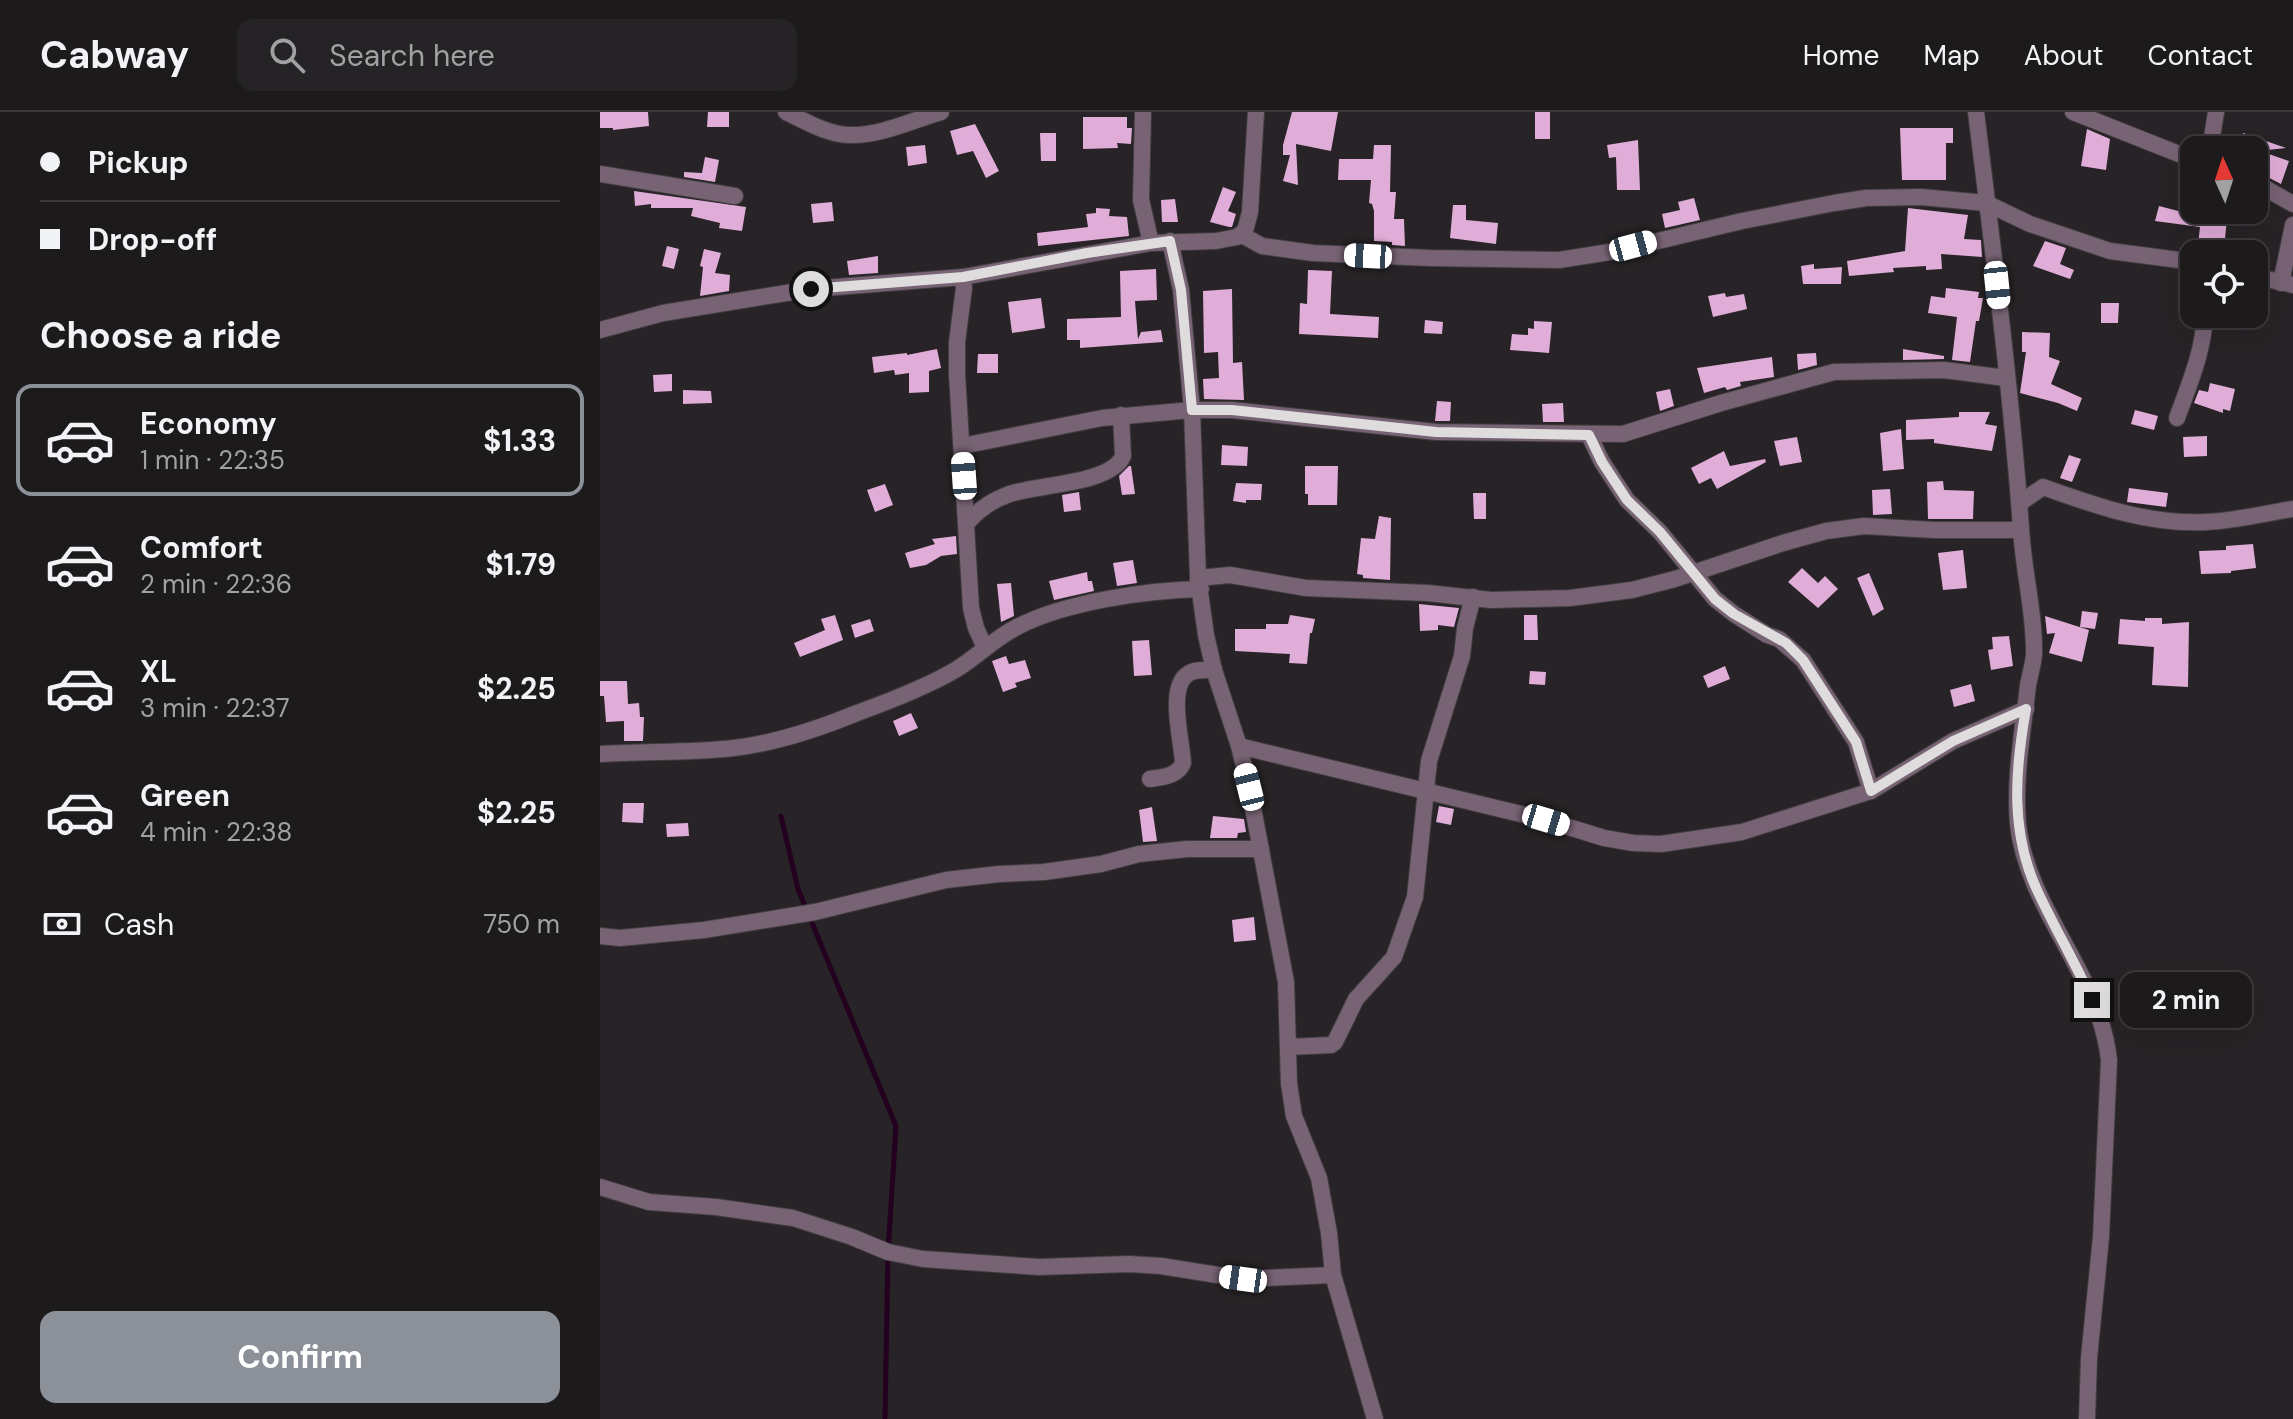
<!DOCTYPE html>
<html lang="en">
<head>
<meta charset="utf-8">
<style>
  :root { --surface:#1d1a1c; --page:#252325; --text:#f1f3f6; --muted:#a0a1a3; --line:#3b383b; --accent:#8c9099 }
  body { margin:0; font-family:"DM Sans",sans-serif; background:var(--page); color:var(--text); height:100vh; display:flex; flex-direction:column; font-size:30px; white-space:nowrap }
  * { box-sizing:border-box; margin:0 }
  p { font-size:26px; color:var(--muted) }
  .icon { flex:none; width:44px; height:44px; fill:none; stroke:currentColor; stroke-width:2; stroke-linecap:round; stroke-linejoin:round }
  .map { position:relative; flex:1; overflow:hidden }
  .side { display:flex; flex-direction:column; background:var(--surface); width:600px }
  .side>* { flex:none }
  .guide { display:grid; align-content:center; height:176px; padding:0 40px; background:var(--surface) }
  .needle { width:52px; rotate:357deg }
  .tools { position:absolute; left:1580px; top:24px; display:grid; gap:16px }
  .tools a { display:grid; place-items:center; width:88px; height:88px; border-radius:16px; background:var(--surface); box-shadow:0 8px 32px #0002,0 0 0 2px var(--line); font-size:40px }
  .end { position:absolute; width:36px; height:36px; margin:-18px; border:10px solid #dfdcde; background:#111; box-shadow:0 0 0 4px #111 }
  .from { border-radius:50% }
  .bubble { position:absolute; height:56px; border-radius:16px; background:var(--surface); box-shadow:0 8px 32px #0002,0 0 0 2px var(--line); font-size:26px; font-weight:700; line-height:56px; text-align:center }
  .car { position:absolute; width:24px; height:48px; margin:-24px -12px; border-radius:10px; box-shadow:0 0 6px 2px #0007; background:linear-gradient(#fff 24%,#345 0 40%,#fff 0 76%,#345 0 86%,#fff 0) }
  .guide b { display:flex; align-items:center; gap:28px; height:76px; font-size:30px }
  .guide b+b { border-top:2px solid var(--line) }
  .guide i { width:20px; height:20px; background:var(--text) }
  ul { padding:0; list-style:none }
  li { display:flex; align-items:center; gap:24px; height:112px; margin:0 16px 12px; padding:0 24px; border:4px solid transparent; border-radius:16px }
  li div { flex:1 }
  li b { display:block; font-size:30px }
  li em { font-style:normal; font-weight:700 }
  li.selected { border-color:var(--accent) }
  li>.icon { width:72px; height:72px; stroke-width:1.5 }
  h2 { padding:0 40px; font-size:36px; line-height:96px }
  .pay { display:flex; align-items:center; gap:20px; height:88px; padding:0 40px; font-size:30px }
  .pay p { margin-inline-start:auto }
  .button { display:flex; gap:16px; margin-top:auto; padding:16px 40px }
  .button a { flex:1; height:92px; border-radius:16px; background:var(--accent); color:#fff; font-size:32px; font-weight:700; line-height:92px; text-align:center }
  header { display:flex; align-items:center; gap:48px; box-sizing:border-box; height:112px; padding:0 40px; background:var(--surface); border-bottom:2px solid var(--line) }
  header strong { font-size:38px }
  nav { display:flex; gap:44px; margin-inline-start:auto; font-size:28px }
  .search { width:560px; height:72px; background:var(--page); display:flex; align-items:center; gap:20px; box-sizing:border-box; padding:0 28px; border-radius:16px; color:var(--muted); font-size:30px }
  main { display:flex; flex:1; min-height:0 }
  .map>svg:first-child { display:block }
</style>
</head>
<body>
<header>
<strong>Cabway</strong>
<div class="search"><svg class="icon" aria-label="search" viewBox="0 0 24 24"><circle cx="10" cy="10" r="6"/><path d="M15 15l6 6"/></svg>Search here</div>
<nav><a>Home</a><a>Map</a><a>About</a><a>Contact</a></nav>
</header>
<main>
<section class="side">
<div class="guide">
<b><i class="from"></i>Pickup</b>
<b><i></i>Drop-off</b>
</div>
<h2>Choose a ride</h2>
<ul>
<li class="selected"><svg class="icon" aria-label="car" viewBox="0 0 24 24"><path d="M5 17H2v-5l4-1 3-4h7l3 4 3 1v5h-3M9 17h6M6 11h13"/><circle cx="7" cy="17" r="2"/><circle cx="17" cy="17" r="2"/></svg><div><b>Economy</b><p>1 min · 22:35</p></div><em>$1.33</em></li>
<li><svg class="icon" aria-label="car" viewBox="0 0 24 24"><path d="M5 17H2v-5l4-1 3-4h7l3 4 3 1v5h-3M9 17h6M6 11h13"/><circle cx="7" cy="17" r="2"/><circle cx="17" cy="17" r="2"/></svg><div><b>Comfort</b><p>2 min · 22:36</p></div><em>$1.79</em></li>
<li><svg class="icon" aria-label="car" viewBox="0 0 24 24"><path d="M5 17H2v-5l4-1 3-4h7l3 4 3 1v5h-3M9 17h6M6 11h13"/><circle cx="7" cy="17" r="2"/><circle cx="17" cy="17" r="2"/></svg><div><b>XL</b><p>3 min · 22:37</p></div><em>$2.25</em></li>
<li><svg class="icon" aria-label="car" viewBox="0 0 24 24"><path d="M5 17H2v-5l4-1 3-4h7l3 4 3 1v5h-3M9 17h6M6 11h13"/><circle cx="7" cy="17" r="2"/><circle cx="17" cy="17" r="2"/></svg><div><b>Green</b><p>4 min · 22:38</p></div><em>$2.25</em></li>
</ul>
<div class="pay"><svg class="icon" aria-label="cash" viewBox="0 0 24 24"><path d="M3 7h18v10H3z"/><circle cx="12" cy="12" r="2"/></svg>Cash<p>750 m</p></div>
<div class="button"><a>Confirm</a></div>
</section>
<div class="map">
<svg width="1693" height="1307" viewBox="0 0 1693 1307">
  <rect width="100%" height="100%" fill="#272326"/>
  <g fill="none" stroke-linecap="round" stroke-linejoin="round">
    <path stroke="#23001f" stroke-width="5" d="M181,704L198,777L296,1014L288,1140L285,1307"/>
  </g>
  <g fill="#e0add8">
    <path d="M0,0H48L49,14L13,18V16H0Z"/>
    <path d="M108,0H129V15H107Z"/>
    <path d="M692,0H738L731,39L696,32L698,73L683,69L690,43H683V33Z"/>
    <rect x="935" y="0" width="15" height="27"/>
    <path d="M483,5H527V16H532L531,32L517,31L518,36L483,37Z"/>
    <path d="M375,12L399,59L386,66L373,39L357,43L350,19Z"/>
    <path d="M1300,16H1353V31H1346V68H1302Z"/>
    <path d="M1487,17L1510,27L1506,58L1481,54Z"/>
    <path d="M440,21H456V49H441Z"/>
    <path d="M1643,21L1686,36L1667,38L1666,41L1689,49L1681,72L1656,59L1661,44L1654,42V38H1638Z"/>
    <path d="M1038,28L1040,78H1017L1016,45L1009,46L1007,33Z"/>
    <path d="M325,33L327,51L308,54L306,35Z"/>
    <path d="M774,33H791L790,80H796L794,107H804L805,134L792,133V130L774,129V99L772,92L769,91L771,68H738L739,47H773Z"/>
    <path d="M105,45L119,48L115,70L84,65V60L102,61Z"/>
    <path d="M623,75L636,80L628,99L636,102L632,115H629L610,110Z"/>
    <path d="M34,79L146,95L142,119L119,116L120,111L91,104L93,96H51V92L35,94Z"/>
    <path d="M1094,86L1100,108L1065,116L1062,102L1080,98L1078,90Z"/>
    <path d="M575,87L578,110H562L561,88Z"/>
    <path d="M232,90L234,109L213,111L211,92Z"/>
    <path d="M853,93H866V108L898,111L896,132L850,126Z"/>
    <path d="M1559,94L1586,101V96L1628,98L1624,136L1598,133L1600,115L1555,109Z"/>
    <path d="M496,96L510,97L509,104L527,105L529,124L438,134L437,121L488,115L486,102L496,101Z"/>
    <path d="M1308,96L1368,103L1364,127L1381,128L1382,145L1341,142L1342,157L1326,158V154L1293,156L1294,160L1249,164L1247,149L1305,139Z"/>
    <path d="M1445,129L1466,136L1460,152L1474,158L1470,167L1433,154Z"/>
    <path d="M67,134L79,137L74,157L62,154Z"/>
    <path d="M104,137L121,141L115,161L130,163L129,179L100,184L103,155L100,154Z"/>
    <path d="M278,144V161L249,163L247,149Z"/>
    <path d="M1214,152V157L1242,155L1241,172H1203L1201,154Z"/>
    <path d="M556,157L557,188L535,189L538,227L541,220L561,218L563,230L480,236V228H467V207L521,205L520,159Z"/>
    <path d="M708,158L732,159L730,202L779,205L778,226L699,222L700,191L707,192Z"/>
    <path d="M1346,176L1379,180L1378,186H1383L1379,209H1376L1370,250L1352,248L1357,205L1328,201L1331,184L1345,186Z"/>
    <path d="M632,177L633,251L642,250L644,288L604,287L603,267L619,266L618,240L604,241L603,179Z"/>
    <path d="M1125,181L1126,185L1144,182L1147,197L1113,205L1108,184Z"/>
    <path d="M441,186L445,216L412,221L408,190Z"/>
    <path d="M1501,191H1519L1518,211H1501Z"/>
    <path d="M825,208L843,210L842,222L824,221Z"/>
    <path d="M934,209L952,210L949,241L910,238L912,222L928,223V216L934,217Z"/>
    <path d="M1422,220L1450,221L1449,245L1460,249L1451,272L1482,286L1477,299L1458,291L1420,281L1426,240H1422Z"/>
    <path d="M337,237L341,256L329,259V280L309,281V261L295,263L294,258L274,261L272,245L307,241V243Z"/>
    <path d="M1303,237L1344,244V247L1303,248Z"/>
    <path d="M1216,241L1217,253L1198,258L1197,242Z"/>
    <path d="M378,242H398V261H377Z"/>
    <path d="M1172,245L1174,265L1140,270L1141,274L1127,278L1125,275L1104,281L1097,256Z"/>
    <path d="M72,262V279L54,280L53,263Z"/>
    <path d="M1610,271L1635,277L1630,299L1623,297V301L1594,291L1599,278L1608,280Z"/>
    <path d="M1070,277L1074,294L1060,299L1056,280Z"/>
    <path d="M83,278L111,279L112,291L83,292Z"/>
    <path d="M837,289L851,290L850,309H835Z"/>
    <path d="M963,291L964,310H943L942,292Z"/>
    <path d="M1535,298L1558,304L1554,318L1531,312Z"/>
    <path d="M1359,300H1390L1385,312L1397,314L1392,339L1334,331V327L1306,328V308L1359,305Z"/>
    <path d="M1301,317L1304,357L1283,359L1280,321Z"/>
    <path d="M1607,324V344L1584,345L1583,325Z"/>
    <path d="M1197,325L1202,350L1180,354L1174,329Z"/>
    <path d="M622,333L648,335L647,354L621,353Z"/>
    <path d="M1124,339L1130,354L1165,347L1166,350L1117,377L1111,366L1099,372L1091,356Z"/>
    <path d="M1469,343L1481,347L1472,370L1460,366Z"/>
    <path d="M529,354H531L535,382L522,383L519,364Z"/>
    <path d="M705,354H738L737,393H708V382H705Z"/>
    <path d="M1343,369L1344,378L1374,379L1373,407H1328L1327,370Z"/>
    <path d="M636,371L662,372L661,388H646V391L633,389Z"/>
    <path d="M285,372L293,393L275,400L267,378Z"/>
    <path d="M1529,376L1568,381L1566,395L1527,390Z"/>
    <path d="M1290,377L1292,402L1273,403L1272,378Z"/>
    <path d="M479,380L481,398L464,400L462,383Z"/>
    <path d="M873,381H886V407H874Z"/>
    <path d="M779,404L791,406L790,468L763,466V463L757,462L761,426L775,427Z"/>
    <path d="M356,424L357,442L341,444L326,453L310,456L305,441L335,432L332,427Z"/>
    <path d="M1653,432L1656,456L1631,459V461L1601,462L1599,439L1626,438V434Z"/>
    <path d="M1363,438L1367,476L1343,478L1338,441Z"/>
    <path d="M533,448L537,471L517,474L513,451Z"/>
    <path d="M1202,456L1218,471L1225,464L1238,477L1218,496L1188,470Z"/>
    <path d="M487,460L488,469H492L494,479L454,488L449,469Z"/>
    <path d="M1269,461L1284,497L1273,504L1257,466Z"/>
    <path d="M411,471L414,504L401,510L397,472Z"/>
    <path d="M819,492L859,496L854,515L838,513V518L820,519Z"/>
    <path d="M1482,499L1498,501L1495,517L1480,515Z"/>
    <path d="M235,503L243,528L200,545L194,531L225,518L221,507Z"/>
    <path d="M690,503L715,507L712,521H710L707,552L689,551L690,542L635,539V517H666V512H688Z"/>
    <path d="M924,503H937L938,528H924Z"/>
    <path d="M1445,504L1489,518L1482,550L1449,541L1455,521L1447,522Z"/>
    <path d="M1545,506H1562V512L1589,510L1588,575L1552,573L1554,535L1518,532L1520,507L1545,509Z"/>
    <path d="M270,507L274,519L255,526L251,513Z"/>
    <path d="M1409,524L1413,554L1391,558L1388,538L1393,537L1392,525Z"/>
    <path d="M549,528L552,563L534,564L532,529Z"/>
    <path d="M406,544L409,552L425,548L431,566L415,571L417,575L403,580L392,549Z"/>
    <path d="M1125,554L1130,567L1108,576L1103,564Z"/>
    <path d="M930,559L946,560L945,573L929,572Z"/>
    <path d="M0,569H27L28,592L39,591L40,605H44L43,629H24V609L6,610L4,584H0Z"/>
    <path d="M1371,572L1375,589L1354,595L1350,578Z"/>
    <path d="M311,601L318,616L299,624L293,609Z"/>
    <path d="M23,691H44L43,711L22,710Z"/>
    <path d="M839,694L854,697L851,713L836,710Z"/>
    <path d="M552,695L557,729L543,730L539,698Z"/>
    <path d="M613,704L644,707L646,720L638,721L637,726H610Z"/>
    <path d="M88,711L89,724L67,725L66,712Z"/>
    <path d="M654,805L656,828L634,830L632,808Z"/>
  </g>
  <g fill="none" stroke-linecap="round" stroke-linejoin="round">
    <defs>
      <g id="street">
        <path d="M186,0C205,9 228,23 250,23C280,24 313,8 341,0"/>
        <path d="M543,0L541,88L551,131"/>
        <path d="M1376,0C1393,138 1411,277 1421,416C1423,458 1435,501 1434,543C1433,553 1430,563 1428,573C1423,620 1414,664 1418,712C1427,797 1500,862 1509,948L1501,1125L1489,1246L1487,1307"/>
        <path d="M1473,0L1594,48"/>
        <path d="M1610,38L1616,0"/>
        <path d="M0,62L135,84"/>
        <path d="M1654,70L1693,92"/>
        <path d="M642,123L662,134L713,141L830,146L959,148L1016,139L1142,109L1234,91L1266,86L1321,85L1386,91L1430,112L1510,139L1594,150"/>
        <path d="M570,129L581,178L592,298L598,466L606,523L614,558L639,634L649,675L686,870L689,972L694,1004L719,1066L729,1121L733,1163L775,1307"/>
        <path d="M1654,164L1693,173"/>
        <path d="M363,165L364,176L357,230V262L371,496L376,516L385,536"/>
        <path d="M1681,171L1693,113"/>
        <path d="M0,218L63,201L211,177L363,165L551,131L616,129L637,125L645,119L650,100L656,0"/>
        <path d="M1577,306C1589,273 1604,238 1605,202"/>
        <path d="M989,323L1002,350L1027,388L1060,420L1115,487L1134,502L1167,523L1179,527L1203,548L1256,630L1271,679"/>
        <path d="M362,334L502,306L592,298H632L836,320L1023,322L1121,291L1234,260L1344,258L1406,266"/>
        <path d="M1420,391L1443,375C1496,394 1549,413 1607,410C1635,409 1665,401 1693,397"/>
        <path d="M367,411C378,398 391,389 407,383C434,372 511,373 523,344L521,303"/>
        <path d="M598,466L630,463L706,476L828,481L891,488L970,486L1032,478L1075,467L1183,431L1226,419L1264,414L1334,418H1421"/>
        <path d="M639,634L946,708L1004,726L1033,731L1061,732L1142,720L1271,679L1353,629L1426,597"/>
        <path d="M0,642C45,639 90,641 134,636C176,631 218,617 257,601C290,589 327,575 357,557C378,544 395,526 417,515C465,490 548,478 601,477"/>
        <path d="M550,667C563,665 578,664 583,651C582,629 567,575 588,562C594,557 606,558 614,558"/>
        <path d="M0,824L20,826L104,818L215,800L346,768L399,762L444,760L501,752L539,742L587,737H661"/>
        <path d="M688,935L731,933L735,930L756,887L794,845L815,785L829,649L862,544L865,516L873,485"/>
        <path d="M0,1075L49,1090L116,1095L193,1106L252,1125L288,1140L323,1147L439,1155L529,1152L561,1154L643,1167L733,1163"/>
      </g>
    </defs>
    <use href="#street" stroke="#413d40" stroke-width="18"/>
    <use href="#street" stroke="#786374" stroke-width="16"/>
  </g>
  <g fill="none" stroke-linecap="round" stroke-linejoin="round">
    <path stroke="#dfdcde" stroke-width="10" d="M211,177L363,165L487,141L570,129L581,178L592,298H632L836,320L989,323L1002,350L1027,388L1060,420L1115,487L1134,502L1186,531L1203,548L1256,630L1271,679L1353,629L1426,597C1415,658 1410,720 1437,778C1454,815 1475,850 1492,888"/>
  </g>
</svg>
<div class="tools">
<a><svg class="needle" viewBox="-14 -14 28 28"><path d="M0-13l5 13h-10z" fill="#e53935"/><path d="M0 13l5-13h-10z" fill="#a0a1a3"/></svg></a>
<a><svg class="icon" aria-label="locate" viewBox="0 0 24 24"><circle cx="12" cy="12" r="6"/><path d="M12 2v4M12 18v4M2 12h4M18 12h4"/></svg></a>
</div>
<i class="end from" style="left:211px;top:177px"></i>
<i class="end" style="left:1492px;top:888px"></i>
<div class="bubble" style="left:1520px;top:860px;width:132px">2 min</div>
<i class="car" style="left:1033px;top:134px;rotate:75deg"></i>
<i class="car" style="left:768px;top:144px;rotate:273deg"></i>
<i class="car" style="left:1397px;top:173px;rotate:174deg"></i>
<i class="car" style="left:364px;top:364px;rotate:356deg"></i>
<i class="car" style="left:649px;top:675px;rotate:346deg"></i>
<i class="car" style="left:946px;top:708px;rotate:107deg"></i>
<i class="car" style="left:643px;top:1167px;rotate:278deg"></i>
</div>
</main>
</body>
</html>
